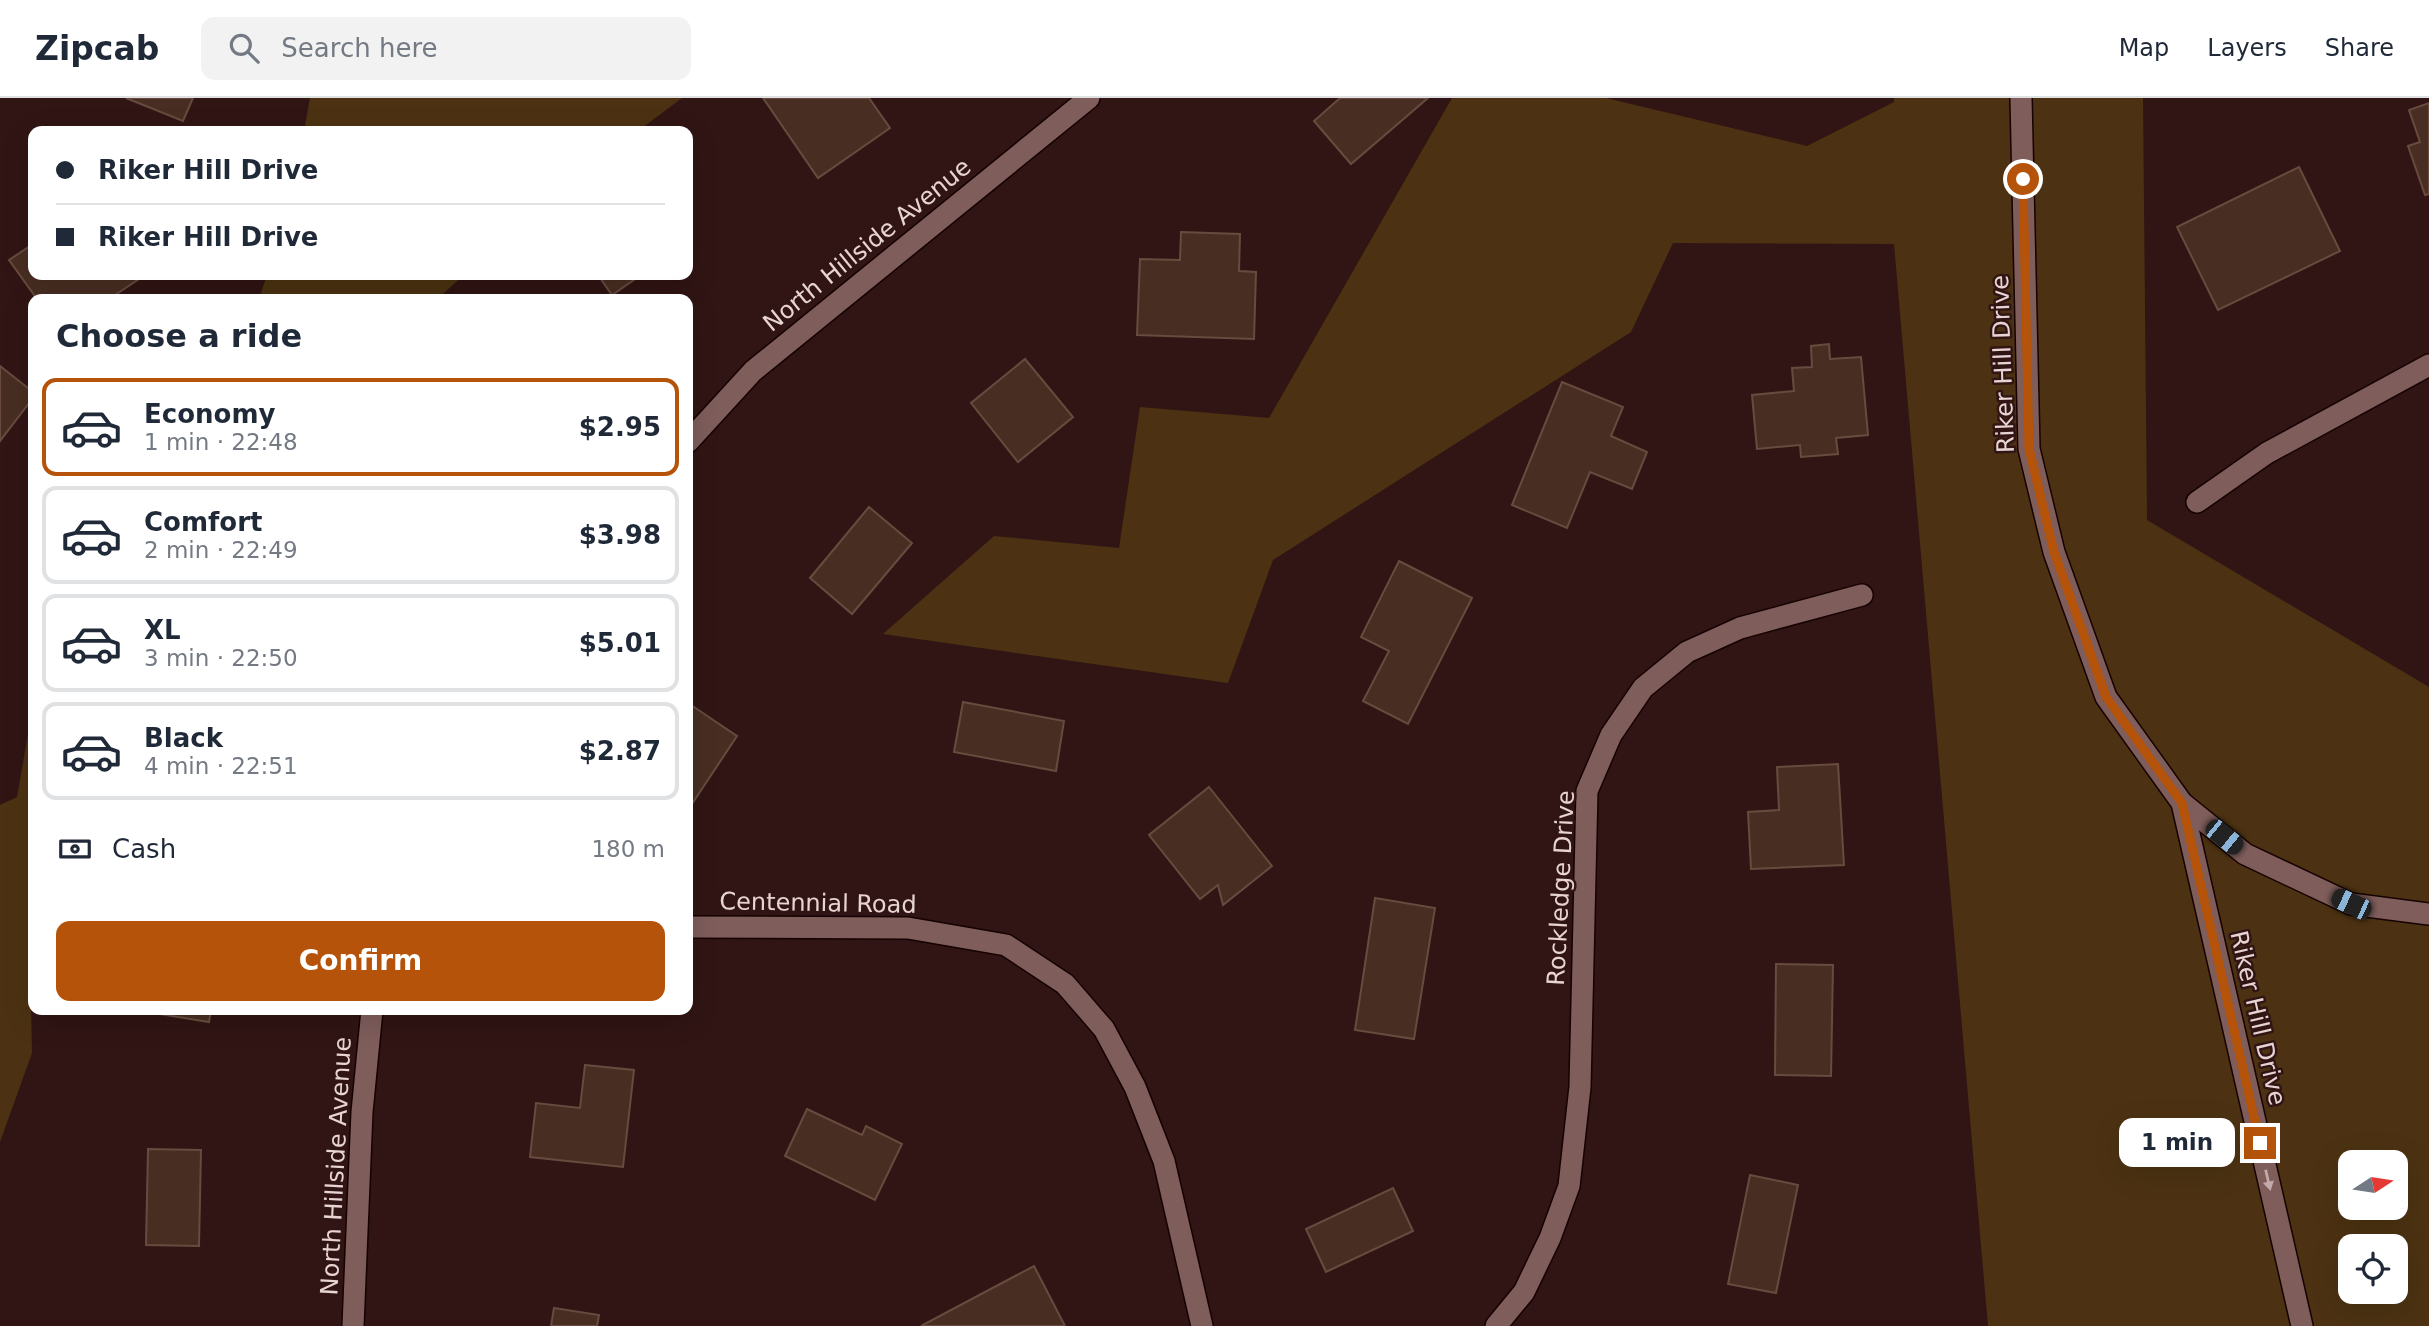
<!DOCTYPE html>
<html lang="en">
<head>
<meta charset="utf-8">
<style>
  :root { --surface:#fff; --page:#f2f2f3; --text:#1f2937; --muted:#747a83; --line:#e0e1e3; --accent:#b45309 }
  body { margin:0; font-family:"DejaVu Sans",sans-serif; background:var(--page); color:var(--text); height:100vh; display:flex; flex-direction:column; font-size:26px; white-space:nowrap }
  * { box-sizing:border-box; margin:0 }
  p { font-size:23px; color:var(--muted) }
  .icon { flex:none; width:38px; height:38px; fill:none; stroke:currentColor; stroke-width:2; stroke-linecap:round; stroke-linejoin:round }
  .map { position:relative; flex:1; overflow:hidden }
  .drawer { position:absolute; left:28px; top:196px; width:665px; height:721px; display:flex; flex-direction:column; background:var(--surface); border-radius:14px; box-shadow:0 7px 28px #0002 }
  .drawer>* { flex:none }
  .top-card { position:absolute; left:28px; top:28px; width:665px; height:154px; border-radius:14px; box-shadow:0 7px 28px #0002; display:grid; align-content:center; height:154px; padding:0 28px; background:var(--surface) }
  .needle { width:46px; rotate:78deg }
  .fabs { position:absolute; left:2338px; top:1052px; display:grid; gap:14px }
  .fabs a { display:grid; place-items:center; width:70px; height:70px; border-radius:14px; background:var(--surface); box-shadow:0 7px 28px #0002; font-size:35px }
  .end { position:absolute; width:32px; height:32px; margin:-16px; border:9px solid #b45309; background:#fff; box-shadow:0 0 0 4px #fff }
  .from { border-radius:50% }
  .bubble { position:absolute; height:49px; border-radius:14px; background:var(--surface); box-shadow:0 7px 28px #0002; font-size:23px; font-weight:700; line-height:49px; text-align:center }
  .car { position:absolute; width:21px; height:42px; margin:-21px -10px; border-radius:9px; box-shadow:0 0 5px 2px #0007; background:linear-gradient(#222 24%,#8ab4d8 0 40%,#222 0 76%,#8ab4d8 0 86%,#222 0) }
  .top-card b { display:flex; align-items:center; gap:24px; height:66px; font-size:26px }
  .top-card b+b { border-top:2px solid var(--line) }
  .top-card i { width:18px; height:18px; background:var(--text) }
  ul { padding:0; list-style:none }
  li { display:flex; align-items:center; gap:21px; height:98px; margin:0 14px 10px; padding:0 14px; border:4px solid var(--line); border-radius:14px }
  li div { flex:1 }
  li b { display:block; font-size:26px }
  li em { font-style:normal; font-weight:700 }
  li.on { border-color:var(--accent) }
  li>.icon { width:63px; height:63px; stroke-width:1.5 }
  h2 { padding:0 28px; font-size:32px; line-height:84px }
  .pay { display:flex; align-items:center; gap:18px; height:77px; padding:0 28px; font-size:26px }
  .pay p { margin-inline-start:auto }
  .cta { display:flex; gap:14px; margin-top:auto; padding:14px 28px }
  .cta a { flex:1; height:80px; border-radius:14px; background:var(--accent); color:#fff; font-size:28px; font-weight:700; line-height:80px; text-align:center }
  header { display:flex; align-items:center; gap:42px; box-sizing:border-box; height:98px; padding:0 35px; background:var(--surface); border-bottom:2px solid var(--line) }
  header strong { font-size:33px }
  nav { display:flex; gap:38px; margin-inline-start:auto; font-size:24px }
  .search { width:490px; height:63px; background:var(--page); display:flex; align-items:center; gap:18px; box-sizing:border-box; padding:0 24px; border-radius:14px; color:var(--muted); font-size:26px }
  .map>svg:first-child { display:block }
</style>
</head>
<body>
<header>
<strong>Zipcab</strong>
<div class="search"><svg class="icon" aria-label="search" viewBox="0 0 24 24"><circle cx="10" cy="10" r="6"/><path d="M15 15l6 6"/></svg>Search here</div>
<nav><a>Map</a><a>Layers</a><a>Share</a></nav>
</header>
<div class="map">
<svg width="2429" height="1228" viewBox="0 0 2429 1228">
  <rect width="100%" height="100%" fill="#301514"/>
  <g fill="#4c3212" fill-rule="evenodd">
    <path d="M310,0H682L638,33H304Z"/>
    <path d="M1452,0H1606L1807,48L1894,4V0H2143L2147,422L2429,589V1228H1988L1894,146L1673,145L1631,234L1273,462L1228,585L883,536L994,438L1119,450L1140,309L1269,320ZM2350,1064H2396V1110H2350ZM2350,1148H2396V1194H2350Z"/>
    <path d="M267,177H464L437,201H259Z"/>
    <path d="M33,607V808L29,811L32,955L0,1044V707L17,699Z"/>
  </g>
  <g fill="#482e22" stroke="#684b3e" stroke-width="2">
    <path d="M126,0H193L183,23Z"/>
    <path d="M763,0H869L890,30L818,80Z"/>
    <path d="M1340,0H1428L1351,66L1314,23Z"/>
    <path d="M2429,5V96L2425,97L2408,48L2420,44L2409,12Z"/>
    <path d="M2299,69L2340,153L2218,212L2177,129Z"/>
    <path d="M1181,134L1240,136L1239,173L1256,174L1254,241L1137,237L1140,161L1180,162Z"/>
    <path d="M33,146V177H145L109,201H37L9,162Z"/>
    <path d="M598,177H641L612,197Z"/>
    <path d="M1829,246L1830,261L1861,259L1868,337L1836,340L1838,356L1801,359L1800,347L1757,351L1752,297L1794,293L1792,270L1812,269L1811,248Z"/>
    <path d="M1025,261L1073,319L1018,364L971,305Z"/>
    <path d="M0,268L33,294V300L0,343Z"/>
    <path d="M1562,284L1623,309L1611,338L1647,354L1632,391L1590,374L1567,430L1512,407Z"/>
    <path d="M869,409L912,445L852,516L810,480Z"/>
    <path d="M1399,463L1472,500L1408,626L1363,603L1389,553L1361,539Z"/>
    <path d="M963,604L1064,623L1056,673L954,654Z"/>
    <path d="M688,605L737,638L688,712Z"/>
    <path d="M1838,666L1844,767L1751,771L1748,714L1779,712L1777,669Z"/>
    <path d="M1209,689L1272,768L1223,807L1218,787L1200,801L1149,737Z"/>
    <path d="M1375,800L1435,810L1414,941L1355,932Z"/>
    <path d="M1776,866L1833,867L1831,978L1775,977Z"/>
    <path d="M147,912H211L209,924L147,914Z"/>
    <path d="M585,967L634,972L623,1069L530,1059L536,1005L580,1010Z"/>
    <path d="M807,1011L862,1037L866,1028L902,1046L875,1102L785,1058Z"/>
    <path d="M148,1051L201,1052L199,1148L146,1147Z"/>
    <path d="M1750,1077L1798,1087L1776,1195L1728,1186Z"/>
    <path d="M1393,1090L1413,1133L1326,1174L1306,1131Z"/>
    <path d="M1034,1168L1065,1228H921Z"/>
    <path d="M554,1210L599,1217L597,1228H551Z"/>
  </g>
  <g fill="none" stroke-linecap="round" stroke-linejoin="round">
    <defs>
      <g id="minor">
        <path d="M2021,0L2029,351L2054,454L2106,599L2182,705L2245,756L2351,806L2429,816"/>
        <path d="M688,344L753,273L1089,0"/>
        <path d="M2197,404L2267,355L2429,267"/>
        <path d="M2182,705L2302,1228"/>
        <path d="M688,829L908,830L1006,847L1065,886L1104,931L1135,989L1164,1063L1202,1228"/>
        <path d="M353,1228L362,1014L372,912"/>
        <path d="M1496,1228L1524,1194L1550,1140L1569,1088L1580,989L1587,693L1611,637L1643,590L1687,554L1740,530L1862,497"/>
      </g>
    </defs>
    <use href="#minor" stroke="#160202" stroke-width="24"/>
    <use href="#minor" stroke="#7e5d5b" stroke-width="21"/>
  </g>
  <defs><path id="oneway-solid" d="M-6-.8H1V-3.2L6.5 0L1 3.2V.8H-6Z" transform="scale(1.75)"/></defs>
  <use fill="#c3aba9" href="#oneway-solid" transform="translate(2268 1082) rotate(77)"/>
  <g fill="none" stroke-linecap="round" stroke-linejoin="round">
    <path stroke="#b45309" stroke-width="9" d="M2023,81L2029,351L2054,454L2106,599L2182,705L2260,1045"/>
  </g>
  <g text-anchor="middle" stroke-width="5" stroke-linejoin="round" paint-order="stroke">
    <g font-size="24" fill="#e8d5d3" stroke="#301514">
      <text transform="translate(867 147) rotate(-39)" y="8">North Hillside Avenue</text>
      <text transform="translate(2003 266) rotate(-92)" y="8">Riker Hill Drive</text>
      <text transform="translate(1561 790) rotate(-87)" y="8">Rockledge Drive</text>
      <text transform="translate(818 805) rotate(1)" y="8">Centennial Road</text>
      <text transform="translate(2258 920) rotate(77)" y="8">Riker Hill Drive</text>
      <text transform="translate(336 1068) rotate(-87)" y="8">North Hillside Avenue</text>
    </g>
  </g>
</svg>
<div class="fabs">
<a><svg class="needle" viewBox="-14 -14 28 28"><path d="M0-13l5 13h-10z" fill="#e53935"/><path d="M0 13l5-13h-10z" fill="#747a83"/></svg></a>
<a><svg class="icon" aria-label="locate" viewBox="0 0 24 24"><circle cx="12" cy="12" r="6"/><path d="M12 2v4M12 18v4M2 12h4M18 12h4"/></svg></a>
</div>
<i class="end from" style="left:2023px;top:81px"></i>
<i class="end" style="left:2260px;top:1045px"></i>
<div class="bubble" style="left:2119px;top:1020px;width:116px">1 min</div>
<i class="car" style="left:2224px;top:739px;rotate:129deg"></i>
<i class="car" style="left:2351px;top:806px;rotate:295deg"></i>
<div class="top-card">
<b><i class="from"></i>Riker Hill Drive</b>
<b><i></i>Riker Hill Drive</b>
</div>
<section class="drawer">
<h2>Choose a ride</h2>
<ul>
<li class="on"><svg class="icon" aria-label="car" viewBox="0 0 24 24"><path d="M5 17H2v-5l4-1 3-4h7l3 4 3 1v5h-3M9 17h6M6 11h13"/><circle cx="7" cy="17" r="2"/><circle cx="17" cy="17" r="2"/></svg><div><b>Economy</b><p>1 min · 22:48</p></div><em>$2.95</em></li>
<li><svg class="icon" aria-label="car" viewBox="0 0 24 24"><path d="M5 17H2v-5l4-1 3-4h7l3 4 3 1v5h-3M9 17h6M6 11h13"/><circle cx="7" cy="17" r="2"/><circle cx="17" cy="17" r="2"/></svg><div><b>Comfort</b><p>2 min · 22:49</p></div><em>$3.98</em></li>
<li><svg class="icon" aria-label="car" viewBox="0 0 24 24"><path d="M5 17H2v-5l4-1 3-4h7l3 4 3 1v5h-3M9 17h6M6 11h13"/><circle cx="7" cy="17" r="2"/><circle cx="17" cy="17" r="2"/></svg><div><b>XL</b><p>3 min · 22:50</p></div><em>$5.01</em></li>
<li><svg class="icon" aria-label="car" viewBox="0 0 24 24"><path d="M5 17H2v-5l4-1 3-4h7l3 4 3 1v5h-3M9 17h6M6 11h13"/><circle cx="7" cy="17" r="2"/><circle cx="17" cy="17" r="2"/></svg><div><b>Black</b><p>4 min · 22:51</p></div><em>$2.87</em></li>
</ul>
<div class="pay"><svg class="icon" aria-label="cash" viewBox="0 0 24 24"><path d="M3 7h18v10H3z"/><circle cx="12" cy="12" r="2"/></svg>Cash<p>180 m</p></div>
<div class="cta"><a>Confirm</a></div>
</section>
</div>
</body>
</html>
